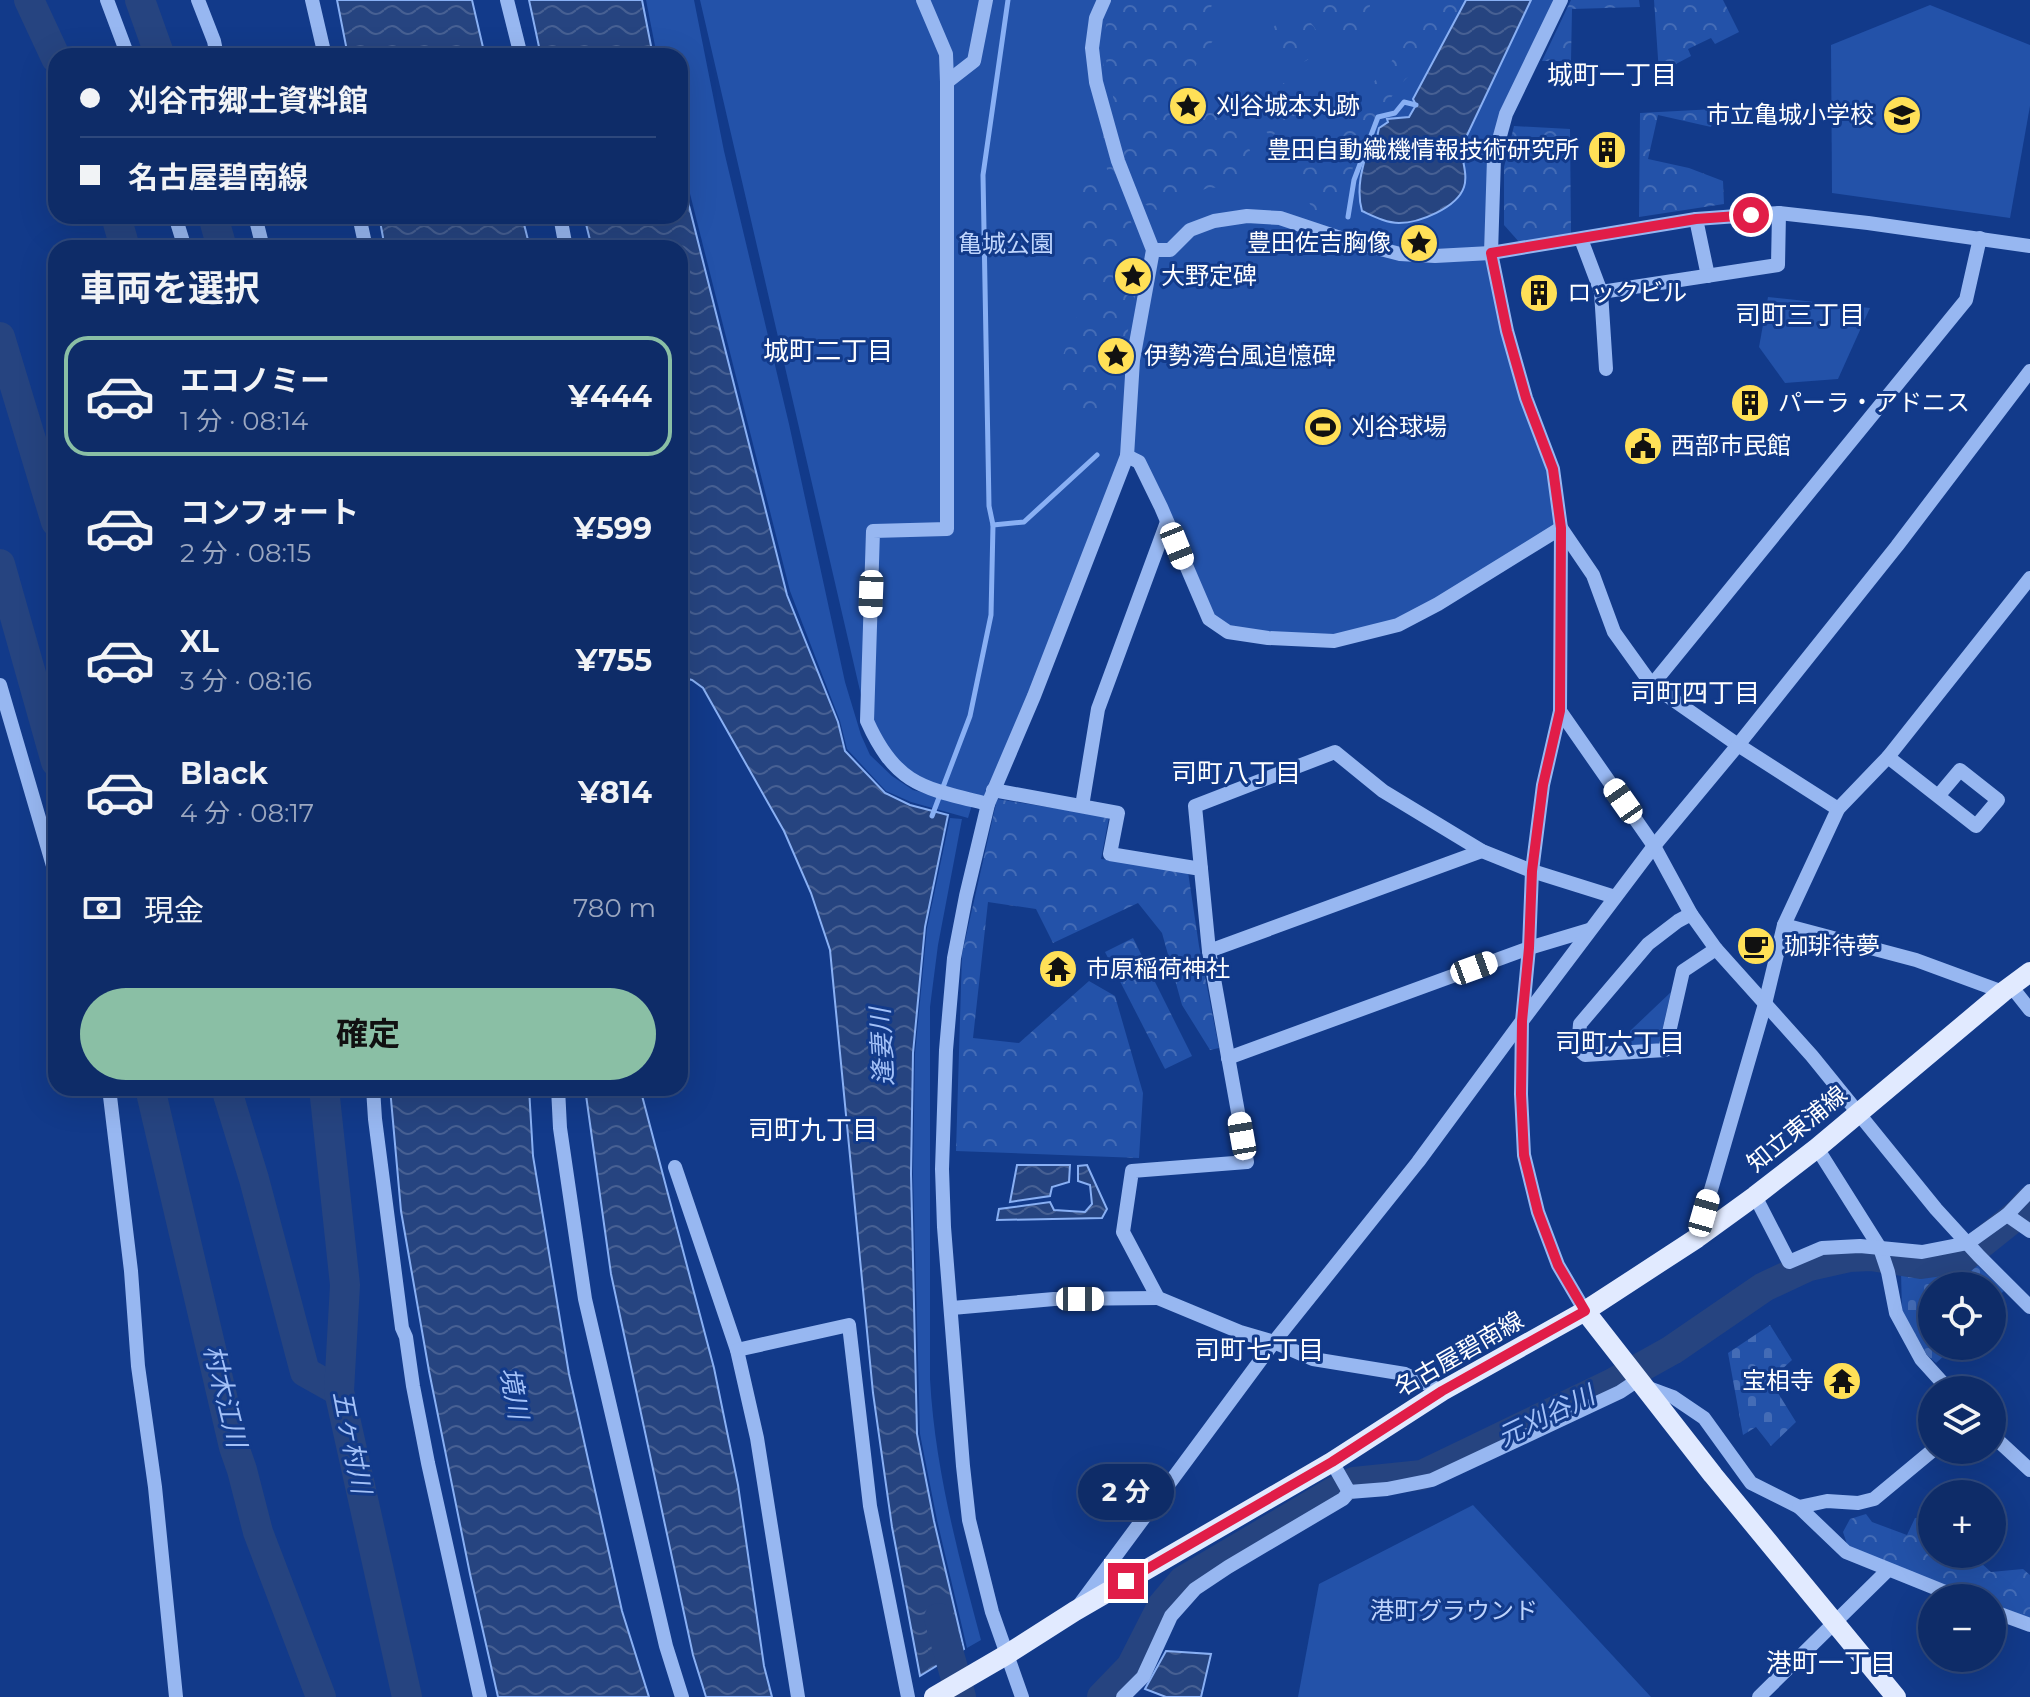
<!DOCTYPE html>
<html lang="ja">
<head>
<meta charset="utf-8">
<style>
  :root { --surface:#0e2c68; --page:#1c3871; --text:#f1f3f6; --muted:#9ba7c0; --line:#2e487c; --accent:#8abfa5 }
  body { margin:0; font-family:Montserrat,"Noto Sans JP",sans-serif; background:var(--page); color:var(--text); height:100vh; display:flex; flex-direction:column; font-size:30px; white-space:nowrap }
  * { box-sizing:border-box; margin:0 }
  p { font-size:26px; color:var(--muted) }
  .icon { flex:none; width:44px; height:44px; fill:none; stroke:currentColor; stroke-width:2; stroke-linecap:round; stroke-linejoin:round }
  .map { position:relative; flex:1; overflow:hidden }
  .side { position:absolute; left:48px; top:240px; width:640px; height:856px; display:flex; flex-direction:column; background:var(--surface); border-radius:24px; box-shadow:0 8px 32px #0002,0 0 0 2px var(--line) }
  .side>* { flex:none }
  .hud { position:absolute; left:48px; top:48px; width:640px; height:176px; border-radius:24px; box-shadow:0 8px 32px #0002,0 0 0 2px var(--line); display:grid; align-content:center; height:176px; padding:0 32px; background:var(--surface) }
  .fabs { position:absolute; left:1918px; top:1272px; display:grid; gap:16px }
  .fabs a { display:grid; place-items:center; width:88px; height:88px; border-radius:50%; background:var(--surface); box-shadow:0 8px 32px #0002,0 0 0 2px var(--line); font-size:40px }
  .end { position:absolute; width:36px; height:36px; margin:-18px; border:10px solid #e11d48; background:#fff; box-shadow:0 0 0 4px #fff }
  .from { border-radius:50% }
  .bubble { position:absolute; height:56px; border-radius:28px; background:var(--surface); box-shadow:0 8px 32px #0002,0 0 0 2px var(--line); font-size:26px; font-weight:700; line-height:56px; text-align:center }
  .car { position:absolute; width:24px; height:48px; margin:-24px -12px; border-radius:10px; box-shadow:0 0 6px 2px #0007; background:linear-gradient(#fff 24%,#345 0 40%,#fff 0 76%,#345 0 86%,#fff 0) }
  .hud b { display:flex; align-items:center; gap:28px; height:76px; font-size:30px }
  .hud b+b { border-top:2px solid var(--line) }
  .hud i { width:20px; height:20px; background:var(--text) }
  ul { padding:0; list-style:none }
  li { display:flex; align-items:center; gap:24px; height:120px; margin:0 16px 12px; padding:0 16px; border:4px solid transparent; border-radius:24px }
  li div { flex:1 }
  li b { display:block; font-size:30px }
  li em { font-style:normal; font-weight:700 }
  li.on { border-color:var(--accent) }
  li>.icon { width:72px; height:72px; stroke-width:1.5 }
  h2 { padding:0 32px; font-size:36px; line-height:96px }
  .pay { display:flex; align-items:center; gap:20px; height:88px; padding:0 32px; font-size:30px }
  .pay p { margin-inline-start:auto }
  .action { display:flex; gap:16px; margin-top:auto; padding:16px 32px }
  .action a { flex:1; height:92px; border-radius:48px; background:var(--accent); color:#111; font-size:32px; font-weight:700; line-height:92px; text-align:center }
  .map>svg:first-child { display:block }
</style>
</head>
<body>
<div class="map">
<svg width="2030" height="1697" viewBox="0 0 2030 1697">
  <defs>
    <pattern id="forest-crowns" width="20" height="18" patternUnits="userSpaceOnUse" patternTransform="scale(2)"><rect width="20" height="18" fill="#2352a9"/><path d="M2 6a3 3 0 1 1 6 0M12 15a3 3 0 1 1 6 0" fill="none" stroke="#446cb6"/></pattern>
    <pattern id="cemetery-stones" width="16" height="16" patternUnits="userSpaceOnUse" patternTransform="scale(2)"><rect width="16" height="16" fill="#2352a9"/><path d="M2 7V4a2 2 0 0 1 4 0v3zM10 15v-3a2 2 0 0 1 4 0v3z" fill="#446cb6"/></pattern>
    <pattern id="water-waves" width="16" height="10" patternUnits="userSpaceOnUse" patternTransform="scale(2)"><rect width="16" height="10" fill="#264480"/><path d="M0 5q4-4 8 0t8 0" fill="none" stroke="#476093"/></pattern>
  </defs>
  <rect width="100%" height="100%" fill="#123a8a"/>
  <g fill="#2352a9">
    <path d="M646,0H694L724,151L789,424L845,682L861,735L870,755L892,776L913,790L972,805L968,818L911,802L886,791L847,749L840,721L790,591L680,154V56H657Z"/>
    <path d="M700,0H1561L1494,158L1491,253L1553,469L1561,528L1438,604L1334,641L1268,638L1209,619L1161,508L1127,456L988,804L916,783L867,721Z"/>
    <path d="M1930,5L2030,45V106L2010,218L1832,193L1831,45Z"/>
    <path d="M1768,297L1870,308L1838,379L1785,383L1759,347Z"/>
    <path d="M950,818L962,819L938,945L930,1007V1379C935,1469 958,1554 981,1640L967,1648L937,1520L920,1434L913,1174L915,1054L927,928Z"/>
    <path d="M1671,992L1659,1044L1632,1046L1630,1031Z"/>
    <path d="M1473,1505L1651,1697H1298L1319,1584Z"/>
  </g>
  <g fill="url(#forest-crowns)">
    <path d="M1107,0L1101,37L1112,163L1143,259L1111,411L1090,427L1068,414L1055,377L1080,309L1084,248L1081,186L1109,183L1088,45Z"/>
    <path d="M1112,0H1213L1211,8L1219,32L1196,65L1183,102L1184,130L1209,129L1200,116C1194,68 1267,99 1228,129L1243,130L1253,160L1228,187L1208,188L1170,202L1167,215L1138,201L1123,150L1103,43L1109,7Z"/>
    <path d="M1292,0H1371L1364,36H1332L1324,21Z"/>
    <path d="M1437,0H1462L1446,37L1399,86L1362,140L1341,204L1320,219L1298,186L1300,168L1320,167L1331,161L1338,135L1361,97L1395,57Z"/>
    <path d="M1571,0H1639L1640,7L1572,9L1571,61H1542Z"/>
    <path d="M1654,0H1723L1739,32L1715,44L1711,38L1688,49L1691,56L1659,73Z"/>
    <circle cx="1294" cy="40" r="24"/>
    <path d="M1284,83L1296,114L1271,137L1260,125L1268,108L1262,92Z"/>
    <path d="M1715,109L1711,127L1658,115L1648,159L1689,168L1723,181L1724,204L1639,217L1640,113Z"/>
    <path d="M1514,126L1570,129L1571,233L1520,243L1504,225V167Z"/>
    <path d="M997,799L1109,817L1101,859L1188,872L1199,946L1219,1048L1210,1050L1182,1005L1162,933L1138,903L1053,943L1036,909L988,902L973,1038L1019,1043L1089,981L1115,996L1143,1093L1139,1158L956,1151L962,954Z"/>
    <path d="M1133,938L1192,1056L1165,1069L1105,952Z"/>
    <path d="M1866,1514L1872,1522L1907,1535L1915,1518H1932V1554H1971L1991,1572L2023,1569L2030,1575V1619L1992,1605V1598H1974L1889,1565L1848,1547L1843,1532L1850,1519Z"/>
  </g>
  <g fill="url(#cemetery-stones)">
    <path d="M1976,1264L2004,1291L1992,1301V1286H1932V1346H1955L1936,1363L1927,1355L1902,1312L1901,1271L1943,1275Z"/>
    <path d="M1770,1325L1792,1360L1770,1380L1796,1422L1771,1446L1756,1427L1743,1435L1728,1353Z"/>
  </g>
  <g fill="url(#water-waves)" stroke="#89b0f4" stroke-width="2">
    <path d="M337,0H472L485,56H348Z"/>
    <path d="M529,0H642L653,56H541Z"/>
    <path d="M1466,0H1531L1461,148C1462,160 1468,175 1464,187C1457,208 1419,223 1399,223C1386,223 1373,216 1362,211C1355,186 1364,162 1371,138L1377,137L1379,128L1388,122L1387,119L1409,117L1416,105L1413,99Z"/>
    <path d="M680,170L787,595L838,722L845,751L885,793L910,805L948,815L925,927L913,1053L911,1174L917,1434L934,1521L964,1649L920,1676L892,1527L873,1393L830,950L811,893L784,831L703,688L692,680L680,677V248H592L584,216H680Z"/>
    <path d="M379,216H522L530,248H385Z"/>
    <path d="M390,1088H529L533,1156L569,1374L622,1611L649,1697H498L470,1574L429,1371L401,1211Z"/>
    <path d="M585,1088H640L714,1368L738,1485L764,1666L772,1697H706L693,1655L611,1274Z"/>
    <path d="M1017,1165H1070L1069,1182L1052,1187L1050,1196L1010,1202Z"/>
    <path d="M1087,1165L1107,1209L1102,1218L997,1220L999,1209L1050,1202L1054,1210L1085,1212L1092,1204L1090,1185L1078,1181V1166Z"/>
    <path d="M1166,1651L1211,1654L1201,1697H1166L1145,1689Z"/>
  </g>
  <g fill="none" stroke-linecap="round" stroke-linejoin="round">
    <g stroke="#89b0f4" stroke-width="5">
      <path d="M1348,217L1354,180L1378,117L1395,113L1404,102L1416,105"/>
      <path d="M993,525L1024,522L1097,455"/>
      <path d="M932,816L970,716L991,615L993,525L989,506L983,175L1008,0"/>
    </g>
    <g stroke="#264480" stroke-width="30">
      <path d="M29,0L56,58"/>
      <path d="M140,0L160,56"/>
      <path d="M116,216L125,248"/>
      <path d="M213,216L222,248"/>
      <path d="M0,337L56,522"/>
      <path d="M0,564L56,762"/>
      <path d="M150,1088L234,1447L242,1470L258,1532L321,1697"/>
      <path d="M226,1088L254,1179L305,1372L339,1391"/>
      <path d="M324,1088L345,1285L339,1391L407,1697"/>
      <path d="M939,1618L961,1697"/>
      <path d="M1102,1697L1131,1667L1162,1606L1183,1581L1332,1493L1354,1482L1422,1475L1472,1451L1611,1384L1672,1350L1764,1287L1809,1266L1849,1257L1871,1256L1921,1264L1963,1258L2018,1214L2030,1201"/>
    </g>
    <g stroke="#97b7f1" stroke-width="14">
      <path d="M107,0L128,56"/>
      <path d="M198,0L214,41L217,56"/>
      <path d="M312,0L325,56"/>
      <path d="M507,0L521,56"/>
      <path d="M923,0L946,54L947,82"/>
      <path d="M986,0L974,61L947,82V529L873,531L867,721C896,786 924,788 988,804"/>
      <path d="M175,216L185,248"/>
      <path d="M255,216L263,248"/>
      <path d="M359,216L366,248"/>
      <path d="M560,216L566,248"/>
      <path d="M1696,219L1708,276"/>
      <path d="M1581,239L1601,292L1778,265L1779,213"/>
      <path d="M1153,250H1170L1190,230L1214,221L1247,216L1280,218L1346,240L1400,254L1435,256L1491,253L1696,219L1779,213L1868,223L2030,246"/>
      <path d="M1601,292L1606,369"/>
      <path d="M1127,456L1139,462L1161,507L1209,619L1228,632L1268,638L1334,641L1398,625L1438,604L1561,528L1593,575L1614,632L1652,685L1738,745L1838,809"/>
      <path d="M0,685L56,876"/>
      <path d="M1652,685L1966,300L1980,238"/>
      <path d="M1560,711L1654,846L1691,914L1716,949L1812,1056L1936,1209L1979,1256L2030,1307"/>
      <path d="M1888,757L1976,826L1998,800L1960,770L1939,795"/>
      <path d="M993,790L1118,813L1110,854L1201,869L1209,951L1247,1162L1132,1171L1123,1232L1158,1298L1240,1332L1274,1342L1313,1359L1405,1374L1442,1391"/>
      <path d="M1082,806L1098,709L1167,522"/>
      <path d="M1201,869L1195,806L1335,752L1383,791L1482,851L1532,871L1615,897"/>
      <path d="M1691,914L1678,921L1648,944L1580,1024L1578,1049L1585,1055L1665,1050L1683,971L1716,949"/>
      <path d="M1784,925L1916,960L2003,992"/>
      <path d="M1209,951L1482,851"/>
      <path d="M2011,986L2030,1010"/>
      <path d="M1228,1058L1529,948L1589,930"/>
      <path d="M109,1088L131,1271L138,1366L155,1487L176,1697"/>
      <path d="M373,1088L375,1119L402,1328L406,1337L413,1386L428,1463L480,1697"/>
      <path d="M558,1088L560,1128L585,1299L666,1646L682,1697"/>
      <path d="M1817,1148L1880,1248L1888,1272L1896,1313L1921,1359L1949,1390"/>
      <path d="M675,1167L737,1350L757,1438L798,1697"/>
      <path d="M1755,1196L1789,1262L1822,1248L1860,1246L1922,1252L1968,1243L2007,1215L2030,1191"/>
      <path d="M2007,1215L2030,1231"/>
      <path d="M1697,1238L1765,1004L1784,925L1838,809L1888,757L2030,578"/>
      <path d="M952,1308L1054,1299L1158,1298"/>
      <path d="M1585,1311L1558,1265L1538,1212L1524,1155L1521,1094L1522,1021L1654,846L1738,745L1897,546L2030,371"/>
      <path d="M737,1350L849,1325L870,1506L908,1697"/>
      <path d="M1646,1387L1673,1397L1704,1418L1751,1483L1799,1507L1846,1552L1960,1598"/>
      <path d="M1992,1435L2030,1470"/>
      <path d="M1332,1462L1349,1492"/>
      <path d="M1799,1507L1827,1501L1858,1503L1874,1499L1933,1450"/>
      <path d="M1080,1604L1274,1342L1418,1162L1522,1021L1529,948L1532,871L1543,785L1560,711L1561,528L1553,469L1526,398L1507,331L1491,253L1494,158L1506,114L1561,0"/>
      <path d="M1992,1611L2030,1625"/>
      <path d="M1022,1697L992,1612L969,1520L963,1466L944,1227L942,1169L946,1050L954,958L966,896L988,804L1034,696L1127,456L1133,360L1153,250L1118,161L1096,82L1092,48L1096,18L1104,0"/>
      <path d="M1123,1697L1143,1677L1171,1616L1195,1589L1228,1567L1343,1499L1349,1492L1387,1489L1432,1480L1620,1392L1638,1380"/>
      <path d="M1759,1697L1888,1570"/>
    </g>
    <g stroke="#e1eaff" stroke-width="20">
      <path d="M1585,1311L1713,1475L1896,1697"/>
      <path d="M934,1697L1006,1655L1075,1611L1332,1462L1442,1391L1585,1311L1697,1238L1755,1196L1817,1148L2003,992L2030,972"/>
    </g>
  </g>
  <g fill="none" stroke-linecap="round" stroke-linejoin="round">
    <path stroke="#e11d48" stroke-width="10" d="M1126,1581L1332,1462L1442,1391L1585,1311L1558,1265L1538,1212L1524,1155L1521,1094L1522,1021L1529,948L1532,871L1543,785L1560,711L1561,528L1553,469L1526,398L1507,331L1491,253L1696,219L1751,215"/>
  </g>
  <defs>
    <symbol id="sight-disc" viewBox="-11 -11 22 22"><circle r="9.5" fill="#ffe057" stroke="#123a8a"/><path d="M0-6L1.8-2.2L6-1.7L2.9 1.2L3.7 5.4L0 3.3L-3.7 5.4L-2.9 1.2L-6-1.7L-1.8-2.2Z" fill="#111"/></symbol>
    <symbol id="school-disc" viewBox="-11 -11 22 22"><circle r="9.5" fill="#ffe057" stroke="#123a8a"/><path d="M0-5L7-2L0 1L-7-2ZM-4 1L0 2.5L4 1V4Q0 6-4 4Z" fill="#111"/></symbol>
    <symbol id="building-disc" viewBox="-11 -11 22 22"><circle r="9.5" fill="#ffe057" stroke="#123a8a"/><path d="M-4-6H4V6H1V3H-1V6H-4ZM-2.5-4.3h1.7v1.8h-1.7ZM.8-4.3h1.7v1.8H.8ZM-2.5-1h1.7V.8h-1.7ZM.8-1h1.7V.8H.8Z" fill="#111"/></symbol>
    <symbol id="stadium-disc" viewBox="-11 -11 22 22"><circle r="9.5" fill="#ffe057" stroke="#123a8a"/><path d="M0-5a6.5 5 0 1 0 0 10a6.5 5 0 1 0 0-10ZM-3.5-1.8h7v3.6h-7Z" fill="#111"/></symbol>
    <symbol id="civic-disc" viewBox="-11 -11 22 22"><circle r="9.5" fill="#ffe057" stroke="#123a8a"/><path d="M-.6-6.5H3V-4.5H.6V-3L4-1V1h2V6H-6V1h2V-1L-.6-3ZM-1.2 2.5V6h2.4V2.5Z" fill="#111"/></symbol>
    <symbol id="cafe-disc" viewBox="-11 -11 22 22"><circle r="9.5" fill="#ffe057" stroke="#123a8a"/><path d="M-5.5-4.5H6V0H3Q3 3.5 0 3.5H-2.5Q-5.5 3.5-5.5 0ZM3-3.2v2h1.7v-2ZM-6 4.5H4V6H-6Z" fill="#111"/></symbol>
    <symbol id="temple-disc" viewBox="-11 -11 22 22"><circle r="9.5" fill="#ffe057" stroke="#123a8a"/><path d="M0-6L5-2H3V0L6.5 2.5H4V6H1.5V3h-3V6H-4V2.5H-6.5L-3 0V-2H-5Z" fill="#111"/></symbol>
  </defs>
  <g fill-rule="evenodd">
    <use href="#sight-disc" x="1166" y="84" width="44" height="44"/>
    <use href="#school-disc" x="1880" y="93" width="44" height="44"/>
    <use href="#building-disc" x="1585" y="128" width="44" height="44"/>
    <use href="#sight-disc" x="1397" y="221" width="44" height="44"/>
    <use href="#sight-disc" x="1111" y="254" width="44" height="44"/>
    <use href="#building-disc" x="1517" y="271" width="44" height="44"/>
    <use href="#sight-disc" x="1094" y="334" width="44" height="44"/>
    <use href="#building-disc" x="1728" y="381" width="44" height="44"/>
    <use href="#stadium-disc" x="1301" y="405" width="44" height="44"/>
    <use href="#civic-disc" x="1621" y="424" width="44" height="44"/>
    <use href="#cafe-disc" x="1734" y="924" width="44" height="44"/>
    <use href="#temple-disc" x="1036" y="947" width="44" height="44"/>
    <use href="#temple-disc" x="1820" y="1359" width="44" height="44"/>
  </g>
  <g text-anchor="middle" stroke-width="6" stroke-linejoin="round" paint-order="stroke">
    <g font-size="24" fill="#fff" stroke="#123a8a" text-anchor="start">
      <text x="1216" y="114">刈谷城本丸跡</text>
      <text x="1874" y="123" text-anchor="end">市立亀城小学校</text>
      <text x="1579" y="158" text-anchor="end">豊田自動織機情報技術研究所</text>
      <text x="1391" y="251" text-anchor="end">豊田佐吉胸像</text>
      <text x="1161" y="284">大野定碑</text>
      <text x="1567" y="301">ロックビル</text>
      <text x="1144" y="364">伊勢湾台風追憶碑</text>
      <text x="1778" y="411">パーラ・アドニス</text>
      <text x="1351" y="435">刈谷球場</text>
      <text x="1671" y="454">西部市民館</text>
      <text x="1784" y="954">珈琲待夢</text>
      <text x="1086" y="977">市原稲荷神社</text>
      <text x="1814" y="1389" text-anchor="end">宝相寺</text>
    </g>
    <g font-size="24" fill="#bed4fc" stroke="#123a8a">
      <text x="1006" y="252">亀城公園</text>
      <text x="1454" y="1619">港町グラウンド</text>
    </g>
    <g font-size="24" fill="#fff" stroke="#123a8a">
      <text transform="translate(1797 1129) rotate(-39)" y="8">知立東浦線</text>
      <text transform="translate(1459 1354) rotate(-30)" y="8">名古屋碧南線</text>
    </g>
    <g font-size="26" fill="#fff" stroke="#123a8a">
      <text x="1612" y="84">城町一丁目</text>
      <text x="1800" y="324">司町三丁目</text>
      <text x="828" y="360">城町二丁目</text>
      <text x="1695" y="702">司町四丁目</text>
      <text x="1236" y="782">司町八丁目</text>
      <text x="1620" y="1052">司町六丁目</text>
      <text x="813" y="1139">司町九丁目</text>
      <text x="1259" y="1359">司町七丁目</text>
      <text x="1831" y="1672">港町一丁目</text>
    </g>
    <g font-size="26" font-style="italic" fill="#a3c1f8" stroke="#123a8a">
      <text transform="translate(882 1047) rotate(-93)" y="9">逢妻川</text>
      <text transform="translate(514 1393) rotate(79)" y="9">境川</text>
      <text transform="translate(225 1396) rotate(76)" y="9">村木江川</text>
      <text transform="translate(1546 1416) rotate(-26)" y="9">元刈谷川</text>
      <text transform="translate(352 1442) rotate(79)" y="9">五ヶ村川</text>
    </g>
  </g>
</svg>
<div class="fabs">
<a><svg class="icon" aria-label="locate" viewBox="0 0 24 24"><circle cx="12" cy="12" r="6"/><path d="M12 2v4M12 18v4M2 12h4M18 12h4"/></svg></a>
<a><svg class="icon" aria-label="layers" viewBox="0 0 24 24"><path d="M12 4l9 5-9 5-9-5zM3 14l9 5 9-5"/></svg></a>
<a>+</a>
<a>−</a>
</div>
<i class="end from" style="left:1751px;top:215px"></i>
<i class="end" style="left:1126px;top:1581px"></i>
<div class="bubble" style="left:1078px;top:1464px;width:96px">2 分</div>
<i class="car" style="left:1177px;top:546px;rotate:158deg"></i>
<i class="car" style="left:871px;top:594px;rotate:182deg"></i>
<i class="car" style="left:1623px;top:801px;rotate:325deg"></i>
<i class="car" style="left:1474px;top:968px;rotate:70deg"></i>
<i class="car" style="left:1242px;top:1136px;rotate:350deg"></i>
<i class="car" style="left:1704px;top:1213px;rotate:16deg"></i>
<i class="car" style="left:1080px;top:1299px;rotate:90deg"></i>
<div class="hud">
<b><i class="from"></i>刈谷市郷土資料館</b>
<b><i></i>名古屋碧南線</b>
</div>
<section class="side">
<h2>車両を選択</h2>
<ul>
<li class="on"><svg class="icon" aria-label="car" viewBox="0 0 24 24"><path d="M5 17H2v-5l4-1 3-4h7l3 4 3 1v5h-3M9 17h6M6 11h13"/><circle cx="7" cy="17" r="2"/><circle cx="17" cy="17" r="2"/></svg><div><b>エコノミー</b><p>1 分 · 08:14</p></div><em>¥444</em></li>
<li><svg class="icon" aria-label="car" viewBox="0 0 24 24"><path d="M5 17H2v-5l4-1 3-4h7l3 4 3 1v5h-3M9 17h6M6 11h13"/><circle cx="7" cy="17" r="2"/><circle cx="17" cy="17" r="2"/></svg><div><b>コンフォート</b><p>2 分 · 08:15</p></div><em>¥599</em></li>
<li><svg class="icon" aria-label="car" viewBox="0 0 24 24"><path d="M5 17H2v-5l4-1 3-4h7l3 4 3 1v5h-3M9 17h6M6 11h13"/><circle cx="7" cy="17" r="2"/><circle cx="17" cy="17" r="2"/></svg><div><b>XL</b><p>3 分 · 08:16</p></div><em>¥755</em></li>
<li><svg class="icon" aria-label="car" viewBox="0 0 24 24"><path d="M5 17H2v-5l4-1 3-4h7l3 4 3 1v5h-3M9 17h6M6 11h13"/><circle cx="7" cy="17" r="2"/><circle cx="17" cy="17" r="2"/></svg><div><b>Black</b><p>4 分 · 08:17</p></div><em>¥814</em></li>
</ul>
<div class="pay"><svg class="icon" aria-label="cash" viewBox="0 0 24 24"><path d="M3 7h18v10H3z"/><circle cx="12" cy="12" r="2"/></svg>現金<p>780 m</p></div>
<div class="action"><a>確定</a></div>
</section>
</div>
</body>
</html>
